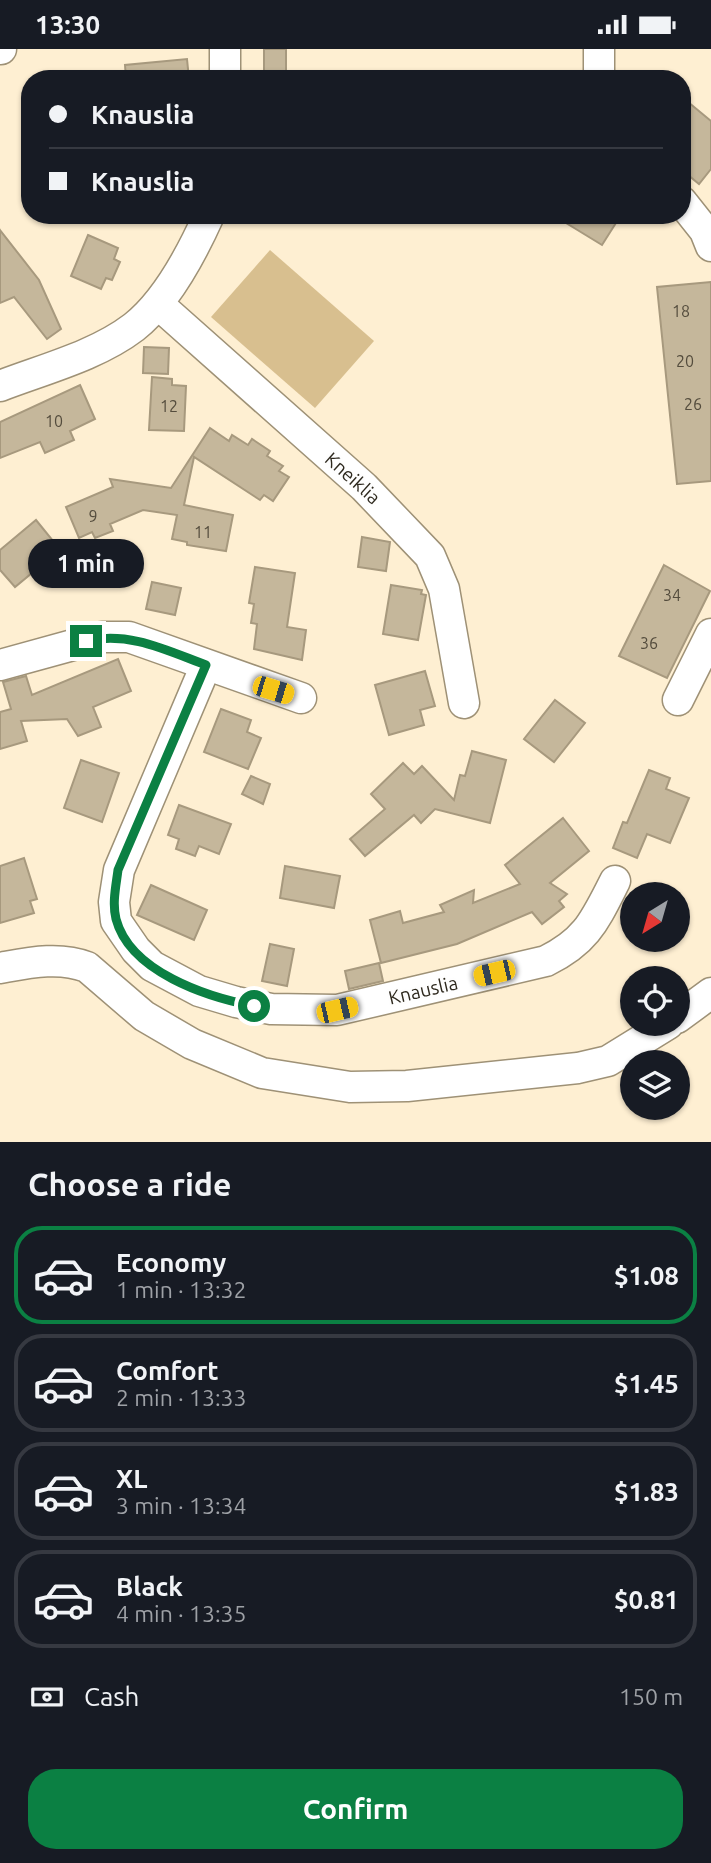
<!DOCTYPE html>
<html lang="en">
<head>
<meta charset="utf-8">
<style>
  :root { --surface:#171b24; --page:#20242c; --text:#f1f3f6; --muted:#9ea1a6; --line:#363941; --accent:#0b8043 }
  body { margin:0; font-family:Ubuntu,sans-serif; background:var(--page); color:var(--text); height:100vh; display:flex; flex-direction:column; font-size:26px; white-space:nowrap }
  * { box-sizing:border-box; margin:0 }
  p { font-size:23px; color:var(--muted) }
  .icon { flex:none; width:38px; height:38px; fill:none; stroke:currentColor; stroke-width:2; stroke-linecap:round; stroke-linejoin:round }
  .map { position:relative; height:1093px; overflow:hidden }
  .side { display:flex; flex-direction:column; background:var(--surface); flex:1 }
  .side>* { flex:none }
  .top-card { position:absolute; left:21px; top:21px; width:670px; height:154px; border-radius:28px; box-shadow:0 2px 5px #0004; display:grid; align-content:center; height:154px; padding:0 28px; background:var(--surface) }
  .needle { width:46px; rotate:217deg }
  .buttons { position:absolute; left:620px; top:833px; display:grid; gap:14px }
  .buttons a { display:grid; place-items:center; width:70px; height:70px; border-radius:50%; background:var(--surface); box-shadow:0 2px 5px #0004; font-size:35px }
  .end { position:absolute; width:32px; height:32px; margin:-16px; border:9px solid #0b8043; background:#fff; box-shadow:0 0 0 4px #fff }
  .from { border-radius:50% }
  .bubble { position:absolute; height:49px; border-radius:24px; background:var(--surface); box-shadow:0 2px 5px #0004; font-size:23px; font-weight:700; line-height:49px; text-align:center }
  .car { position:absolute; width:21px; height:42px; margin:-21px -10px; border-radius:9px; box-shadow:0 0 5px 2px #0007; background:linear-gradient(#f5c518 24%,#345 0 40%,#f5c518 0 76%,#345 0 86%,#f5c518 0) }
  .top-card b { display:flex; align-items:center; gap:24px; height:66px; font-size:26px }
  .top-card b+b { border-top:2px solid var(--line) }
  .top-card i { width:18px; height:18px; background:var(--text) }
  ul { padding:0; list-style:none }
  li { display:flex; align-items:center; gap:21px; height:98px; margin:0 14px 10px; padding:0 14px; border:4px solid var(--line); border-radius:28px }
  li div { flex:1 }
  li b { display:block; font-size:26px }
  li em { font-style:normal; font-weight:700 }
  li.current { border-color:var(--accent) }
  li>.icon { width:63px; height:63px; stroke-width:1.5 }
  h2 { padding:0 28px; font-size:32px; line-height:84px }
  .pay { display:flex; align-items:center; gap:18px; height:77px; padding:0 28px; font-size:26px }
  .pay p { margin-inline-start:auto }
  .action { display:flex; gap:14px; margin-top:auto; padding:14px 28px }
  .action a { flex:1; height:80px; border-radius:28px; background:var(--accent); color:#fff; font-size:28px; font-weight:700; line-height:80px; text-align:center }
  .status { display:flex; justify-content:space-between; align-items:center; height:49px; padding:0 35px; background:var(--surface); direction:ltr }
  .status svg { height:19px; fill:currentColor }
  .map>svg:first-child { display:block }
</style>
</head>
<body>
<div class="status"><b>13:30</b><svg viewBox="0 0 49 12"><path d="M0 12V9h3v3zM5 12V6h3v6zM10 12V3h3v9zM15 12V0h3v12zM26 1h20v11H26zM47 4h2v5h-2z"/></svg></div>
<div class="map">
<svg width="711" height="1093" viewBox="0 0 711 1093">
  <rect width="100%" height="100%" fill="#feefd2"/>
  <path fill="#d8bf8f" d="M270,201L374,292L315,359L211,268Z"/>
  <g fill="#c5b79b" stroke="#a7997e" stroke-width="2">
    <rect x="264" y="0" width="22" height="30"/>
    <path d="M187,10L189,30H126L125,16Z"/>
    <path d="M682,48L711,72V120L699,135L682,121Z"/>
    <path d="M553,166H621L602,196Z"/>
    <path d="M0,181L39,231L61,280L47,290L14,248L0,254Z"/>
    <path d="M88,186L118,199L114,210L120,213L112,231L106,229L101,240L71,227Z"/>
    <path d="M711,233V432L677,435L657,238Z"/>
    <path d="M144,298L169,299L168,325L143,324Z"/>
    <path d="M152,328L172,330V336L186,337L184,382L149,381Z"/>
    <path d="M80,336L95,370L70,382L74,391L45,404L40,393L0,409V373Z"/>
    <path d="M210,379L229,392L232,386L248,396L252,390L270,402L267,407L283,417L279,422L289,428L273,452L264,446L260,451L194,408L184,456L233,466L226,502L187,496V493L172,490L177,466L143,461L110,475L113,482L95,489L92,483L79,489L66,458L113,438L110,430L171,439Z"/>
    <path d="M36,471L58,498L46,503L50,509L15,538L0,521V501Z"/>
    <path d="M362,488L390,493L386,522L358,518Z"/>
    <path d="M664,516L710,542L667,629L619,607Z"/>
    <path d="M255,518L295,524L287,578L306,581L302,611L254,600L257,575L251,574L254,555L249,554Z"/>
    <path d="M152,533L181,539L175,566L146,560Z"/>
    <path d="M391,536L422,541L421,545L426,546L418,591L383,585Z"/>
    <path d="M118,610L131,642L93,658L101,678L78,687L67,670L21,672L27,692L0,700V663L11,660L3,633L26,627L32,646Z"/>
    <path d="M425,622L435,657L420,661L424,676L389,686L375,636Z"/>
    <path d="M555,651L585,674L554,713L524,690Z"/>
    <path d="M221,660L251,671L247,683L261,689L248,720L204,703Z"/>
    <path d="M472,702L506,711L490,774L435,760L421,774L414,766L365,807L350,790L385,760L371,745L403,714L414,725L422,717L454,751L460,726L465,727Z"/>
    <path d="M81,711L119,724L102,773L64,759Z"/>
    <path d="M649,721L670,729L666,740L689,749L670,794L647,785L637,809L613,799L623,773L627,774Z"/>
    <path d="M251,727L270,735L263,755L242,745Z"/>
    <path d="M179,756L231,775L219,805L199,797L195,807L176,800L179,790L168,786Z"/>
    <path d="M563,769L589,802L550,834L567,845L559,852L564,858L542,875L532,863L457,895L381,914L370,871L400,862L403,874L444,863L440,856L474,841L473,854L520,835L505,816Z"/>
    <path d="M24,809L37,850L30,852L34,864L0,874V817Z"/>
    <path d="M285,817L340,827L334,859L280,849Z"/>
    <path d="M151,836L207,861L194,891L137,866Z"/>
    <path d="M270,895L294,900L287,937L262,932Z"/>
    <path d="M379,914L383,932L349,940L345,922Z"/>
  </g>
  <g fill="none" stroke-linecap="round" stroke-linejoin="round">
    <defs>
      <g id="minor">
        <path d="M0,0H1"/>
        <path d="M225,0V30"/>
        <path d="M599,30V0"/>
        <path d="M682,153L705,182L711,197"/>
        <path d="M158,255L364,438L430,507L444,540L464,654"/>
        <path d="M0,337C44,320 96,307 134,278C167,252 192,204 209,166"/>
        <path d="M0,616L102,588H129L301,649"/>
        <path d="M206,616L119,821L114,853L116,872L136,901L152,917L199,942L236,953L271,960L337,961L546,912C587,892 595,871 615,832"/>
        <path d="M678,651L711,585"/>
        <path d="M0,919C28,914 59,907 87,918L144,967L192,995L262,1024L350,1038L407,1037L578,1019L608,1012L668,975"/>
        <path d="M677,969L711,944"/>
      </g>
    </defs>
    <use href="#minor" stroke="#9e9176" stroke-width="33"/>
    <use href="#minor" stroke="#fff" stroke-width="30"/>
  </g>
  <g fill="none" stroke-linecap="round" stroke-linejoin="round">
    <path stroke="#0b8043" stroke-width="9" d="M86,592C129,582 166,601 206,616L118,821C116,837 112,854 116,870C130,923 207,948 254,957"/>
  </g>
  <g text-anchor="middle" stroke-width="5" stroke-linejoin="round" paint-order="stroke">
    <g font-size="16" fill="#544c3d">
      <text x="681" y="268">18</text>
      <text x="685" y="318">20</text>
      <text x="693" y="361">26</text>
      <text x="169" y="363">12</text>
      <text x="54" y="378">10</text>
      <text x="93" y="473">9</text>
      <text x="203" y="489">11</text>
      <text x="672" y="552">34</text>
      <text x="649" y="600">36</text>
    </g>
    <g font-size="19" fill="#2e291e" stroke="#fefefe">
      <text transform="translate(353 429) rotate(42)" y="7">Kneiklia</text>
      <text transform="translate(423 941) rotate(-13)" y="7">Knauslia</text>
    </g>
  </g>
</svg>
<div class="buttons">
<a><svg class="needle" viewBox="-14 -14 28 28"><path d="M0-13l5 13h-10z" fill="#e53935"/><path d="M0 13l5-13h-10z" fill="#9ea1a6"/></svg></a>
<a><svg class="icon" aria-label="locate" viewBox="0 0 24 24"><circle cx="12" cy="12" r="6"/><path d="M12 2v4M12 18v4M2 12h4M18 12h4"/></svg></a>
<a><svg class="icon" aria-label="layers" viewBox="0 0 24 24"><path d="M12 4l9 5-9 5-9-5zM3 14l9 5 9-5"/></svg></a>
</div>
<i class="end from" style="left:254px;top:957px"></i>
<i class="end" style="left:86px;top:592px"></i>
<div class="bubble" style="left:28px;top:490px;width:116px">1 min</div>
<i class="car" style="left:273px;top:641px;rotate:107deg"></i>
<i class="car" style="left:494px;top:924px;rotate:257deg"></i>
<i class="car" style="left:337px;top:961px;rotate:77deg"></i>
<div class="top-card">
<b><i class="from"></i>Knauslia</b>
<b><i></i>Knauslia</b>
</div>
</div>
<section class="side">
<h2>Choose a ride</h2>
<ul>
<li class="current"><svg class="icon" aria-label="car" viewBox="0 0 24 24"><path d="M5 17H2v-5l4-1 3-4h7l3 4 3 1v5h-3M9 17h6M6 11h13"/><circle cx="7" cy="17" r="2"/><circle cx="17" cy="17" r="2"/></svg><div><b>Economy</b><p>1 min · 13:32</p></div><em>$1.08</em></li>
<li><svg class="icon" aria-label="car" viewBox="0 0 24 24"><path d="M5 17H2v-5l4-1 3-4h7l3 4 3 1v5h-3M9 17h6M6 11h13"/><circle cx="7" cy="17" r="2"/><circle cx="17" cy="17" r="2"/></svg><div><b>Comfort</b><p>2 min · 13:33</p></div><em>$1.45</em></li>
<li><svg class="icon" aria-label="car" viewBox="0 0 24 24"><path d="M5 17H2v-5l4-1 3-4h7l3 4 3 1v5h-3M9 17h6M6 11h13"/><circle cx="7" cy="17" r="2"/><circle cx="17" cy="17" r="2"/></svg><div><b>XL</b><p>3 min · 13:34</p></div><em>$1.83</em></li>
<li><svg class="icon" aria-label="car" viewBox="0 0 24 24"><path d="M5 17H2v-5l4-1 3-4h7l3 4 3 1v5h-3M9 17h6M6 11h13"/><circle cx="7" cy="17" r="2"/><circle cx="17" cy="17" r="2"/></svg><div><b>Black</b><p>4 min · 13:35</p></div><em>$0.81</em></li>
</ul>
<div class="pay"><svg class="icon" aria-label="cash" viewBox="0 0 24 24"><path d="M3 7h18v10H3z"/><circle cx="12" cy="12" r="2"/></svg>Cash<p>150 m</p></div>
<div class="action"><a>Confirm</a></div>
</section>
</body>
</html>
